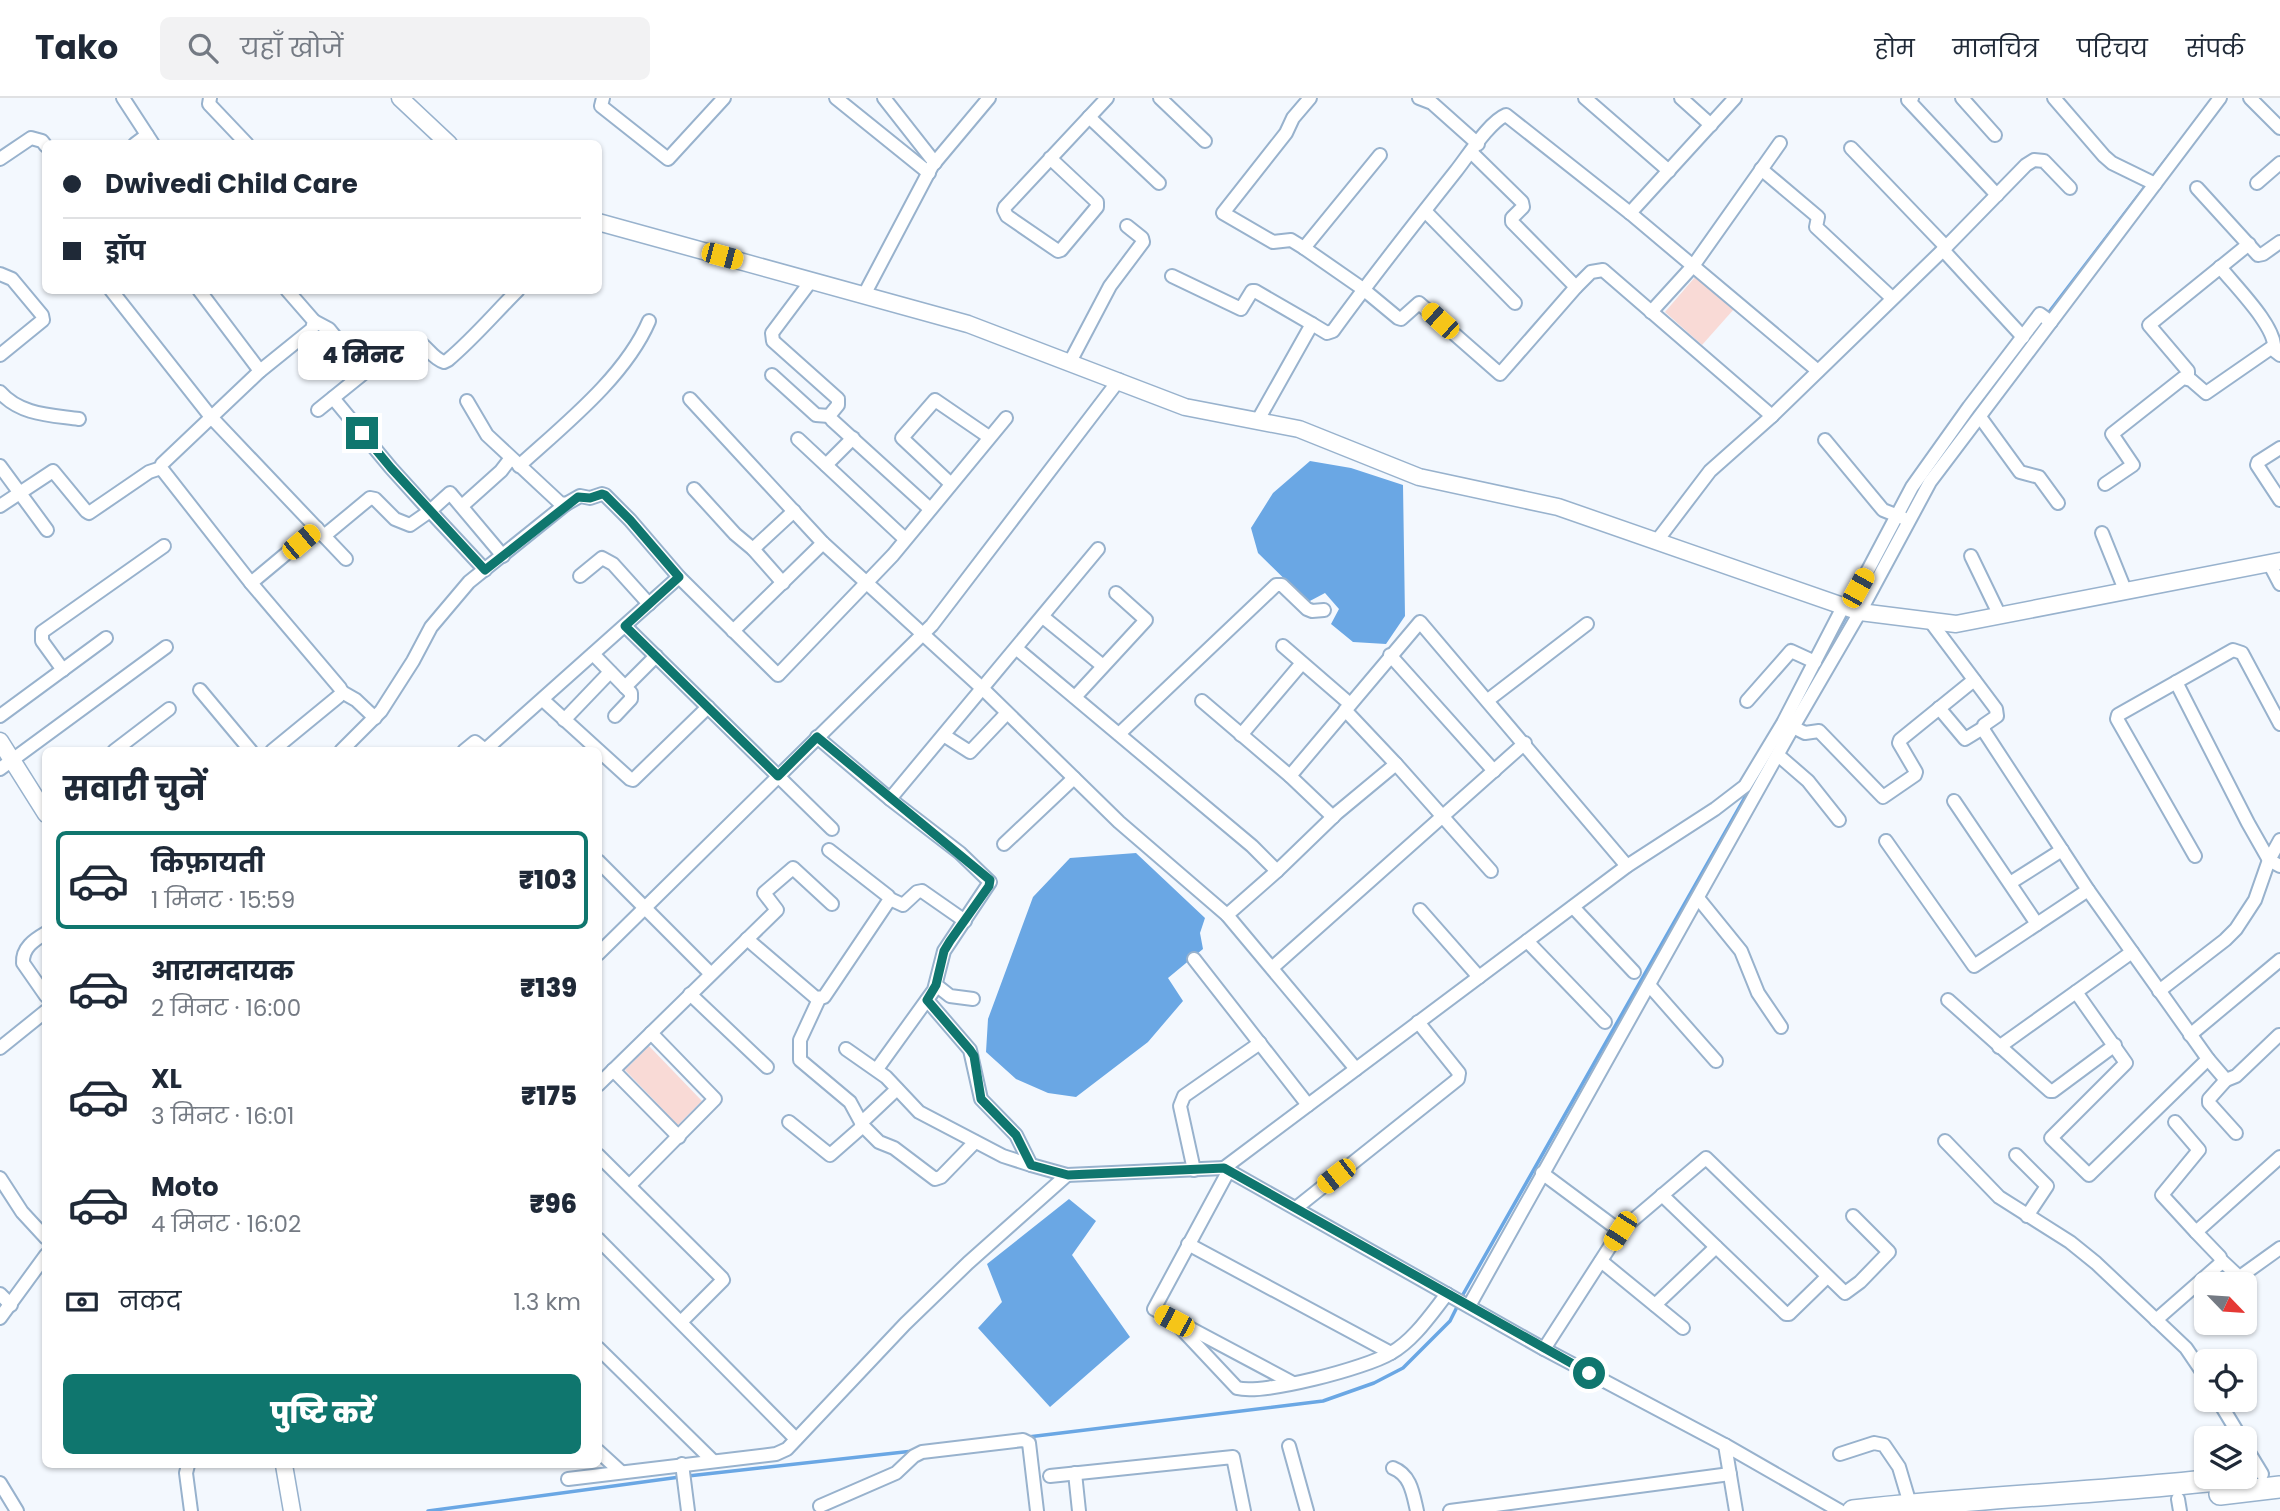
<!DOCTYPE html>
<html lang="hi">
<head>
<meta charset="utf-8">
<style>
  :root { --surface:#fff; --page:#f2f2f3; --text:#1f2937; --muted:#747a83; --line:#e0e1e3; --accent:#0f766e }
  body { margin:0; font-family:Poppins,"Noto Sans Devanagari",sans-serif; background:var(--page); color:var(--text); height:100vh; display:flex; flex-direction:column; font-size:26px; white-space:nowrap }
  * { box-sizing:border-box; margin:0 }
  p { font-size:23px; color:var(--muted) }
  .icon { flex:none; width:38px; height:38px; fill:none; stroke:currentColor; stroke-width:2; stroke-linecap:round; stroke-linejoin:round }
  .map { position:relative; flex:1; overflow:hidden }
  .drawer { position:absolute; left:42px; top:649px; width:560px; height:721px; display:flex; flex-direction:column; background:var(--surface); border-radius:10px; box-shadow:0 2px 5px #0004 }
  .drawer>* { flex:none }
  .top-card { position:absolute; left:42px; top:42px; width:560px; height:154px; border-radius:10px; box-shadow:0 2px 5px #0004; display:grid; align-content:center; height:154px; padding:0 21px; background:var(--surface) }
  .needle { width:46px; rotate:115deg }
  .tools { position:absolute; left:2194px; top:1174px; display:grid; gap:14px }
  .tools a { display:grid; place-items:center; width:63px; height:63px; border-radius:10px; background:var(--surface); box-shadow:0 2px 5px #0004; font-size:35px }
  .end { position:absolute; width:32px; height:32px; margin:-16px; border:9px solid #0f766e; background:#fff; box-shadow:0 0 0 4px #fff }
  .from { border-radius:50% }
  .bubble { position:absolute; height:49px; border-radius:10px; background:var(--surface); box-shadow:0 2px 5px #0004; font-size:23px; font-weight:800; line-height:49px; text-align:center }
  .car { position:absolute; width:21px; height:42px; margin:-21px -10px; border-radius:9px; box-shadow:0 0 5px 2px #0007; background:linear-gradient(#f5c518 24%,#345 0 40%,#f5c518 0 76%,#345 0 86%,#f5c518 0) }
  .top-card b { display:flex; align-items:center; gap:24px; height:66px; font-size:26px }
  .top-card b+b { border-top:2px solid var(--line) }
  .top-card i { width:18px; height:18px; background:var(--text) }
  ul { padding:0; list-style:none }
  li { display:flex; align-items:center; gap:21px; height:98px; margin:0 14px 10px; padding:0 7px; border:4px solid transparent; border-radius:10px }
  li div { flex:1 }
  li b { display:block; font-size:26px }
  li em { font-style:normal; font-weight:800 }
  li.on { border-color:var(--accent) }
  li>.icon { width:63px; height:63px; stroke-width:1.5 }
  h2 { padding:0 21px; font-size:32px; line-height:84px }
  .pay { display:flex; align-items:center; gap:18px; height:77px; padding:0 21px; font-size:26px }
  .pay p { margin-inline-start:auto }
  .primary-button { display:flex; gap:14px; margin-top:auto; padding:14px 21px }
  .primary-button a { flex:1; height:80px; border-radius:10px; background:var(--accent); color:#fff; font-size:28px; font-weight:800; line-height:80px; text-align:center }
  header { display:flex; align-items:center; gap:42px; box-sizing:border-box; height:98px; padding:0 35px; background:var(--surface); border-bottom:2px solid var(--line) }
  header strong { font-size:33px }
  nav { display:flex; gap:38px; margin-inline-start:auto; font-size:24px }
  .search { width:490px; height:63px; background:var(--page); display:flex; align-items:center; gap:18px; box-sizing:border-box; padding:0 24px; border-radius:10px; color:var(--muted); font-size:26px }
  .map>svg:first-child { display:block }
</style>
</head>
<body>
<header>
<strong>Tako</strong>
<div class="search"><svg class="icon" aria-label="search" viewBox="0 0 24 24"><circle cx="10" cy="10" r="6"/><path d="M15 15l6 6"/></svg>यहाँ खोजें</div>
<nav><a>होम</a><a>मानचित्र</a><a>परिचय</a><a>संपर्क</a></nav>
</header>
<div class="map">
<svg width="2280" height="1413" viewBox="0 0 2280 1413">
  <rect width="100%" height="100%" fill="#f3f8fe"/>
  <g fill="#f9dad6">
    <path d="M1696,178L1734,211L1702,247L1665,214Z"/>
    <path d="M649,948L702,1003L678,1027L625,972Z"/>
  </g>
  <g fill="#6aa7e4">
    <path d="M1310,363L1351,370L1403,387L1405,518L1386,546L1353,544L1331,526L1339,511L1325,495L1308,504L1258,455L1251,430L1273,395Z"/>
    <path d="M1136,755L1205,820L1200,835L1203,851L1168,880L1183,903L1148,944L1076,999L1048,995L1016,981L986,954L988,921L1033,799L1070,760Z"/>
    <path d="M1069,1101L1096,1123L1072,1157L1130,1239L1050,1309L978,1230L1002,1204L987,1166Z"/>
  </g>
  <g fill="none" stroke-linecap="round" stroke-linejoin="round">
    <g stroke="#6aa7e4" stroke-width="3.5">
      <path d="M2046,218L2174,51"/>
      <path d="M1968,321L2010,266"/>
      <path d="M1940,361L1964,327"/>
      <path d="M1828,551L1848,515"/>
      <path d="M1461,1200L1749,692"/>
      <path d="M1028,1339L1323,1303L1374,1285L1403,1270L1450,1223L1458,1207"/>
      <path d="M688,1378L913,1353"/>
      <path d="M428,1413L680,1379"/>
    </g>
    <defs>
      <g id="minor">
        <path d="M123,0L153,46"/>
        <path d="M210,0L209,6L247,46"/>
        <path d="M603,0L601,8L668,61L724,0"/>
        <path d="M836,0L929,75"/>
        <path d="M884,0L935,65"/>
        <path d="M1160,0L1205,43"/>
        <path d="M1419,0L1432,5L1478,46"/>
        <path d="M1585,0L1669,73"/>
        <path d="M1681,0L1711,27"/>
        <path d="M1912,0L1908,2L1997,97"/>
        <path d="M1962,0L1995,37"/>
        <path d="M2054,0L2104,58L2112,65L2155,86"/>
        <path d="M2250,0L2280,30"/>
        <path d="M1089,19L1159,85"/>
        <path d="M135,46L147,37"/>
        <path d="M1851,50L1946,149"/>
        <path d="M1471,54L1522,104L1523,109L1512,120V124L1576,189"/>
        <path d="M1380,57L1304,150L1363,191L1398,220L1401,221L1419,205L1500,276L1576,189L1591,174L1603,172L1772,318"/>
        <path d="M1050,60L1097,104V109L1061,152L1058,153L1007,118L1004,112L1005,109L1107,0"/>
        <path d="M0,61L31,40L42,43L46,48"/>
        <path d="M1761,71L1818,119L1816,129L1892,200"/>
        <path d="M2257,85L2280,65"/>
        <path d="M2197,90L2258,157L2263,156L2280,144"/>
        <path d="M1425,113L1515,205"/>
        <path d="M1630,115L1735,0"/>
        <path d="M1304,150L1291,142L1273,144L1223,115L1286,35L1293,20L1310,0"/>
        <path d="M1943,152L2023,239"/>
        <path d="M2220,169C2234,187 2277,229 2274,251"/>
        <path d="M0,176L12,181L42,217L43,222L0,257"/>
        <path d="M1172,178L1241,211L1252,193H1255L1312,226"/>
        <path d="M811,183L772,235L773,243L838,301V307L829,318L832,322L930,411"/>
        <path d="M111,192L211,319L346,461"/>
        <path d="M199,192L260,273"/>
        <path d="M864,197L932,68L989,0"/>
        <path d="M1651,214L1693,168L1780,45"/>
        <path d="M314,223L329,231L364,274"/>
        <path d="M1070,264L1110,188L1143,144L1142,140L1127,128"/>
        <path d="M772,277L816,317L829,318"/>
        <path d="M2188,280V273L2149,227L2249,146"/>
        <path d="M0,294C20,317 51,317 79,321"/>
        <path d="M333,300L391,370L430,413L450,395L503,458"/>
        <path d="M690,301L823,445L983,591L1119,724L1227,817L1356,971"/>
        <path d="M467,303L487,337L560,405L566,406L580,398L590,400L602,396L605,397L630,422L679,479L778,577L893,457L1006,320"/>
        <path d="M318,312L370,270L410,241C425,242 430,260 444,264L448,262C473,241 494,216 518,192"/>
        <path d="M1980,319L2020,374L2039,379L2058,405"/>
        <path d="M1258,322L1312,226L1327,235L1333,233C1372,179 1414,126 1456,73C1468,58 1489,24 1506,17L1630,115L1818,273"/>
        <path d="M798,341L905,441"/>
        <path d="M1825,342L1883,412L1903,420"/>
        <path d="M2280,350L2258,364L2257,367L2280,402"/>
        <path d="M826,367L853,340"/>
        <path d="M0,368L47,432"/>
        <path d="M519,368C564,327 625,279 649,223"/>
        <path d="M951,386L902,340L935,302L989,339"/>
        <path d="M2105,386L2133,367L2112,336L2183,280L2191,282L2206,295L2271,250L2280,257"/>
        <path d="M694,391L735,436L753,451"/>
        <path d="M0,408L53,373L86,413L89,415L149,374L161,370"/>
        <path d="M462,408L501,373L511,360"/>
        <path d="M2102,435L2125,492"/>
        <path d="M324,438L370,400L375,401L395,421L410,427L430,413L485,472"/>
        <path d="M1656,444L1710,373L1772,318L1943,152L2026,67L2034,62L2044,63L2070,90"/>
        <path d="M1971,458L2000,518"/>
        <path d="M2269,465L2280,486"/>
        <path d="M580,478L602,460L613,466L649,506"/>
        <path d="M251,485L317,430"/>
        <path d="M783,485L753,451L794,413"/>
        <path d="M1848,510L1912,389L1969,309L2040,216L2051,224"/>
        <path d="M1043,519L1103,568"/>
        <path d="M1930,523L1996,611L1997,618L1984,627V633L2088,792L2208,961L2089,1077L2051,1040L2126,965L2076,894"/>
        <path d="M625,528L832,731"/>
        <path d="M733,533L823,445"/>
        <path d="M1283,548L1350,606"/>
        <path d="M1017,551L1252,748L1277,773"/>
        <path d="M593,556L631,595V601L615,618"/>
        <path d="M1390,557L1494,673"/>
        <path d="M63,572L42,543V534L164,448"/>
        <path d="M2176,584L2248,725L2269,762L2280,768"/>
        <path d="M625,589L656,558"/>
        <path d="M200,592L251,653"/>
        <path d="M342,594L356,602L375,620"/>
        <path d="M1075,599L1146,522L1116,495"/>
        <path d="M543,602L630,681L633,682L708,609"/>
        <path d="M1488,602L1587,526"/>
        <path d="M1202,603L1290,678"/>
        <path d="M1747,603L1791,553L1815,564"/>
        <path d="M1939,610L1965,641L1983,630"/>
        <path d="M1345,612L1396,666"/>
        <path d="M0,618L106,540"/>
        <path d="M564,622L610,574"/>
        <path d="M1793,629L1805,635L1819,633L1883,699L1915,677L1916,674L1899,645L1900,642L1974,582"/>
        <path d="M1119,636L1276,487H1282L1307,511L1312,513L1324,512"/>
        <path d="M1241,637L1302,565"/>
        <path d="M945,638L970,654L1007,615"/>
        <path d="M817,639L890,701"/>
        <path d="M114,653L169,611"/>
        <path d="M272,653L339,598L342,594L340,590L251,485L161,370L162,366L260,273L312,231L314,223L287,192"/>
        <path d="M341,653L381,613L413,563L431,529L469,484L566,406"/>
        <path d="M464,653L475,644L485,652L679,479"/>
        <path d="M1778,657L1808,683L1839,722"/>
        <path d="M0,671L166,549"/>
        <path d="M1954,703L2037,826"/>
        <path d="M1333,719L1290,678L1420,524L1627,768"/>
        <path d="M1886,743L1974,868L2088,792"/>
        <path d="M1004,746L1074,680"/>
        <path d="M2195,758L2117,621L2118,617L2233,552L2242,555L2280,626"/>
        <path d="M598,763L710,875"/>
        <path d="M2010,785L2062,752"/>
        <path d="M1698,800L1741,853L1758,895L1781,929"/>
        <path d="M890,801L903,807L917,794L922,793L965,823"/>
        <path d="M1573,809L1634,874"/>
        <path d="M1420,812L1479,879"/>
        <path d="M1227,817L1277,773L1337,715L1396,666L1491,773"/>
        <path d="M46,835C34,842 22,850 23,865L46,898"/>
        <path d="M747,841L816,900L824,899L890,801L888,798L829,752"/>
        <path d="M1527,843L1605,924"/>
        <path d="M598,856L932,527L1119,282"/>
        <path d="M1194,861L1308,1007"/>
        <path d="M1272,870L1525,645"/>
        <path d="M936,887L950,898L973,901"/>
        <path d="M1649,887L1716,963"/>
        <path d="M2159,893L2225,842L2236,831L2255,802L2269,762L2280,742"/>
        <path d="M690,896L767,969"/>
        <path d="M819,901L800,942V962L850,1004L863,1028L879,1044L894,1050L935,1081L941,1079L975,1044"/>
        <path d="M927,902L970,952L981,1001L1016,1037L1031,1067"/>
        <path d="M1948,902L2050,993H2053L2115,947"/>
        <path d="M2190,937L2280,862"/>
        <path d="M1999,949L2132,854"/>
        <path d="M0,950L46,913"/>
        <path d="M846,951L886,979L919,1014L1003,1058L1031,1067L1067,1077L1224,1070L1544,1251L1725,1347L1840,1413"/>
        <path d="M2208,961L2226,982L2209,1001V1005L2236,1035"/>
        <path d="M877,971L934,892L944,853L990,784L960,755L890,701L1098,451"/>
        <path d="M613,972L679,1039"/>
        <path d="M2226,982L2236,978L2279,937"/>
        <path d="M598,987L777,812L764,795L793,770L832,806"/>
        <path d="M789,1024L830,1057L863,1028"/>
        <path d="M2175,1024L2199,1052L2162,1097L2196,1134L2280,1059"/>
        <path d="M861,1025L897,991"/>
        <path d="M1945,1043L1999,1099L2070,1144L2096,1165L2186,1250L2207,1281"/>
        <path d="M598,1057L722,1180L723,1182L682,1223"/>
        <path d="M2016,1057L2047,1088L2027,1118"/>
        <path d="M1224,1070L1627,768L1715,711L1745,688L1783,625L1843,509"/>
        <path d="M1194,1072L1180,1008L1184,998L1260,945"/>
        <path d="M1229,1072L1154,1211L1293,1285"/>
        <path d="M1542,1075L1620,1133L1706,1060L1845,1195L1860,1184L1889,1154L1853,1118"/>
        <path d="M0,1080L22,1114L46,1140"/>
        <path d="M630,1087L715,1001L651,935"/>
        <path d="M1662,1097L1786,1216H1789L1827,1179"/>
        <path d="M1296,1110L1458,981L1459,975L1418,924"/>
        <path d="M598,1141L796,1341"/>
        <path d="M1188,1146L1391,1255"/>
        <path d="M2221,1162L2237,1177L2241,1178L2280,1150"/>
        <path d="M1601,1163L1683,1230"/>
        <path d="M0,1196L11,1207"/>
        <path d="M1655,1207L1716,1149"/>
        <path d="M1469,1208L1789,636L1860,514L1930,384L2220,0"/>
        <path d="M0,1220L46,1157"/>
        <path d="M2156,1222L2221,1165L2220,1159L2196,1134"/>
        <path d="M1174,1223L1237,1290C1264,1297 1366,1270 1391,1255C1414,1242 1431,1216 1447,1196"/>
        <path d="M598,1250L712,1362"/>
        <path d="M1544,1251L1620,1133"/>
        <path d="M2218,1302L2241,1340"/>
        <path d="M1725,1347L1736,1413"/>
        <path d="M1289,1348L1307,1413"/>
        <path d="M2245,1348L2262,1376"/>
        <path d="M598,1353L621,1374"/>
        <path d="M1840,1356L1874,1345L1884,1347L1899,1369L1910,1406"/>
        <path d="M682,1366L688,1413"/>
        <path d="M188,1367L186,1375L191,1413"/>
        <path d="M1393,1370C1411,1377 1413,1396 1417,1413"/>
        <path d="M1075,1375L1079,1413"/>
        <path d="M1050,1378L1233,1359L1244,1413"/>
        <path d="M568,1381L776,1356L787,1351L905,1226L968,1165L1067,1077"/>
        <path d="M0,1385L17,1413"/>
        <path d="M2178,1401L2180,1413"/>
        <path d="M820,1408L896,1375L914,1358L922,1354L1023,1342L1029,1345L1037,1413"/>
        <path d="M1450,1413L1730,1376"/>
      </g>
      <g id="tertiary">
        <path d="M400,0L449,46"/>
        <path d="M598,124L968,226L1185,309L1299,331L1419,379L1558,409L1860,514L1956,526L2280,463"/>
        <path d="M0,643L46,716"/>
        <path d="M284,1367L292,1413"/>
      </g>
      <g id="trunk">
        <path d="M2220,1396L2280,1389"/>
        <path d="M1853,1413C1982,1398 2113,1395 2242,1379"/>
      </g>
    </defs>
    <use href="#minor" stroke="#98b2cd" stroke-width="16"/>
    <use href="#tertiary" stroke="#98b2cd" stroke-width="19"/>
    <use href="#trunk" stroke="#98b2cd" stroke-width="24"/>
    <use href="#minor" stroke="#fff" stroke-width="12"/>
    <use href="#tertiary" stroke="#fff" stroke-width="16"/>
    <use href="#trunk" stroke="#fff" stroke-width="21"/>
  </g>
  <g fill="none" stroke-linecap="round" stroke-linejoin="round">
    <path stroke="#0f766e" stroke-width="9" d="M362,335L391,370L485,472L578,399L590,400L602,396L605,397L630,422L679,479L625,528L778,678L817,639L990,782L989,788L950,843L944,853L936,887L927,902L970,952L974,958L981,1001L1016,1037L1031,1067L1068,1077L1224,1070L1589,1275"/>
  </g>
</svg>
<div class="tools">
<a><svg class="needle" viewBox="-14 -14 28 28"><path d="M0-13l5 13h-10z" fill="#e53935"/><path d="M0 13l5-13h-10z" fill="#747a83"/></svg></a>
<a><svg class="icon" aria-label="locate" viewBox="0 0 24 24"><circle cx="12" cy="12" r="6"/><path d="M12 2v4M12 18v4M2 12h4M18 12h4"/></svg></a>
<a><svg class="icon" aria-label="layers" viewBox="0 0 24 24"><path d="M12 4l9 5-9 5-9-5zM3 14l9 5 9-5"/></svg></a>
</div>
<i class="end from" style="left:1589px;top:1275px"></i>
<i class="end" style="left:362px;top:335px"></i>
<div class="bubble" style="left:298px;top:233px;width:130px">4 मिनट</div>
<i class="car" style="left:722px;top:158px;rotate:105deg"></i>
<i class="car" style="left:1440px;top:223px;rotate:312deg"></i>
<i class="car" style="left:301px;top:444px;rotate:50deg"></i>
<i class="car" style="left:1858px;top:490px;rotate:29deg"></i>
<i class="car" style="left:1336px;top:1078px;rotate:232deg"></i>
<i class="car" style="left:1620px;top:1133px;rotate:213deg"></i>
<i class="car" style="left:1174px;top:1223px;rotate:298deg"></i>
<div class="top-card">
<b><i class="from"></i>Dwivedi Child Care</b>
<b><i></i>ड्रॉप</b>
</div>
<section class="drawer">
<h2>सवारी चुनें</h2>
<ul>
<li class="on"><svg class="icon" aria-label="car" viewBox="0 0 24 24"><path d="M5 17H2v-5l4-1 3-4h7l3 4 3 1v5h-3M9 17h6M6 11h13"/><circle cx="7" cy="17" r="2"/><circle cx="17" cy="17" r="2"/></svg><div><b>किफ़ायती</b><p>1 मिनट · 15:59</p></div><em>₹103</em></li>
<li><svg class="icon" aria-label="car" viewBox="0 0 24 24"><path d="M5 17H2v-5l4-1 3-4h7l3 4 3 1v5h-3M9 17h6M6 11h13"/><circle cx="7" cy="17" r="2"/><circle cx="17" cy="17" r="2"/></svg><div><b>आरामदायक</b><p>2 मिनट · 16:00</p></div><em>₹139</em></li>
<li><svg class="icon" aria-label="car" viewBox="0 0 24 24"><path d="M5 17H2v-5l4-1 3-4h7l3 4 3 1v5h-3M9 17h6M6 11h13"/><circle cx="7" cy="17" r="2"/><circle cx="17" cy="17" r="2"/></svg><div><b>XL</b><p>3 मिनट · 16:01</p></div><em>₹175</em></li>
<li><svg class="icon" aria-label="car" viewBox="0 0 24 24"><path d="M5 17H2v-5l4-1 3-4h7l3 4 3 1v5h-3M9 17h6M6 11h13"/><circle cx="7" cy="17" r="2"/><circle cx="17" cy="17" r="2"/></svg><div><b>Moto</b><p>4 मिनट · 16:02</p></div><em>₹96</em></li>
</ul>
<div class="pay"><svg class="icon" aria-label="cash" viewBox="0 0 24 24"><path d="M3 7h18v10H3z"/><circle cx="12" cy="12" r="2"/></svg>नकद<p>1.3 km</p></div>
<div class="primary-button"><a>पुष्टि करें</a></div>
</section>
</div>
</body>
</html>
